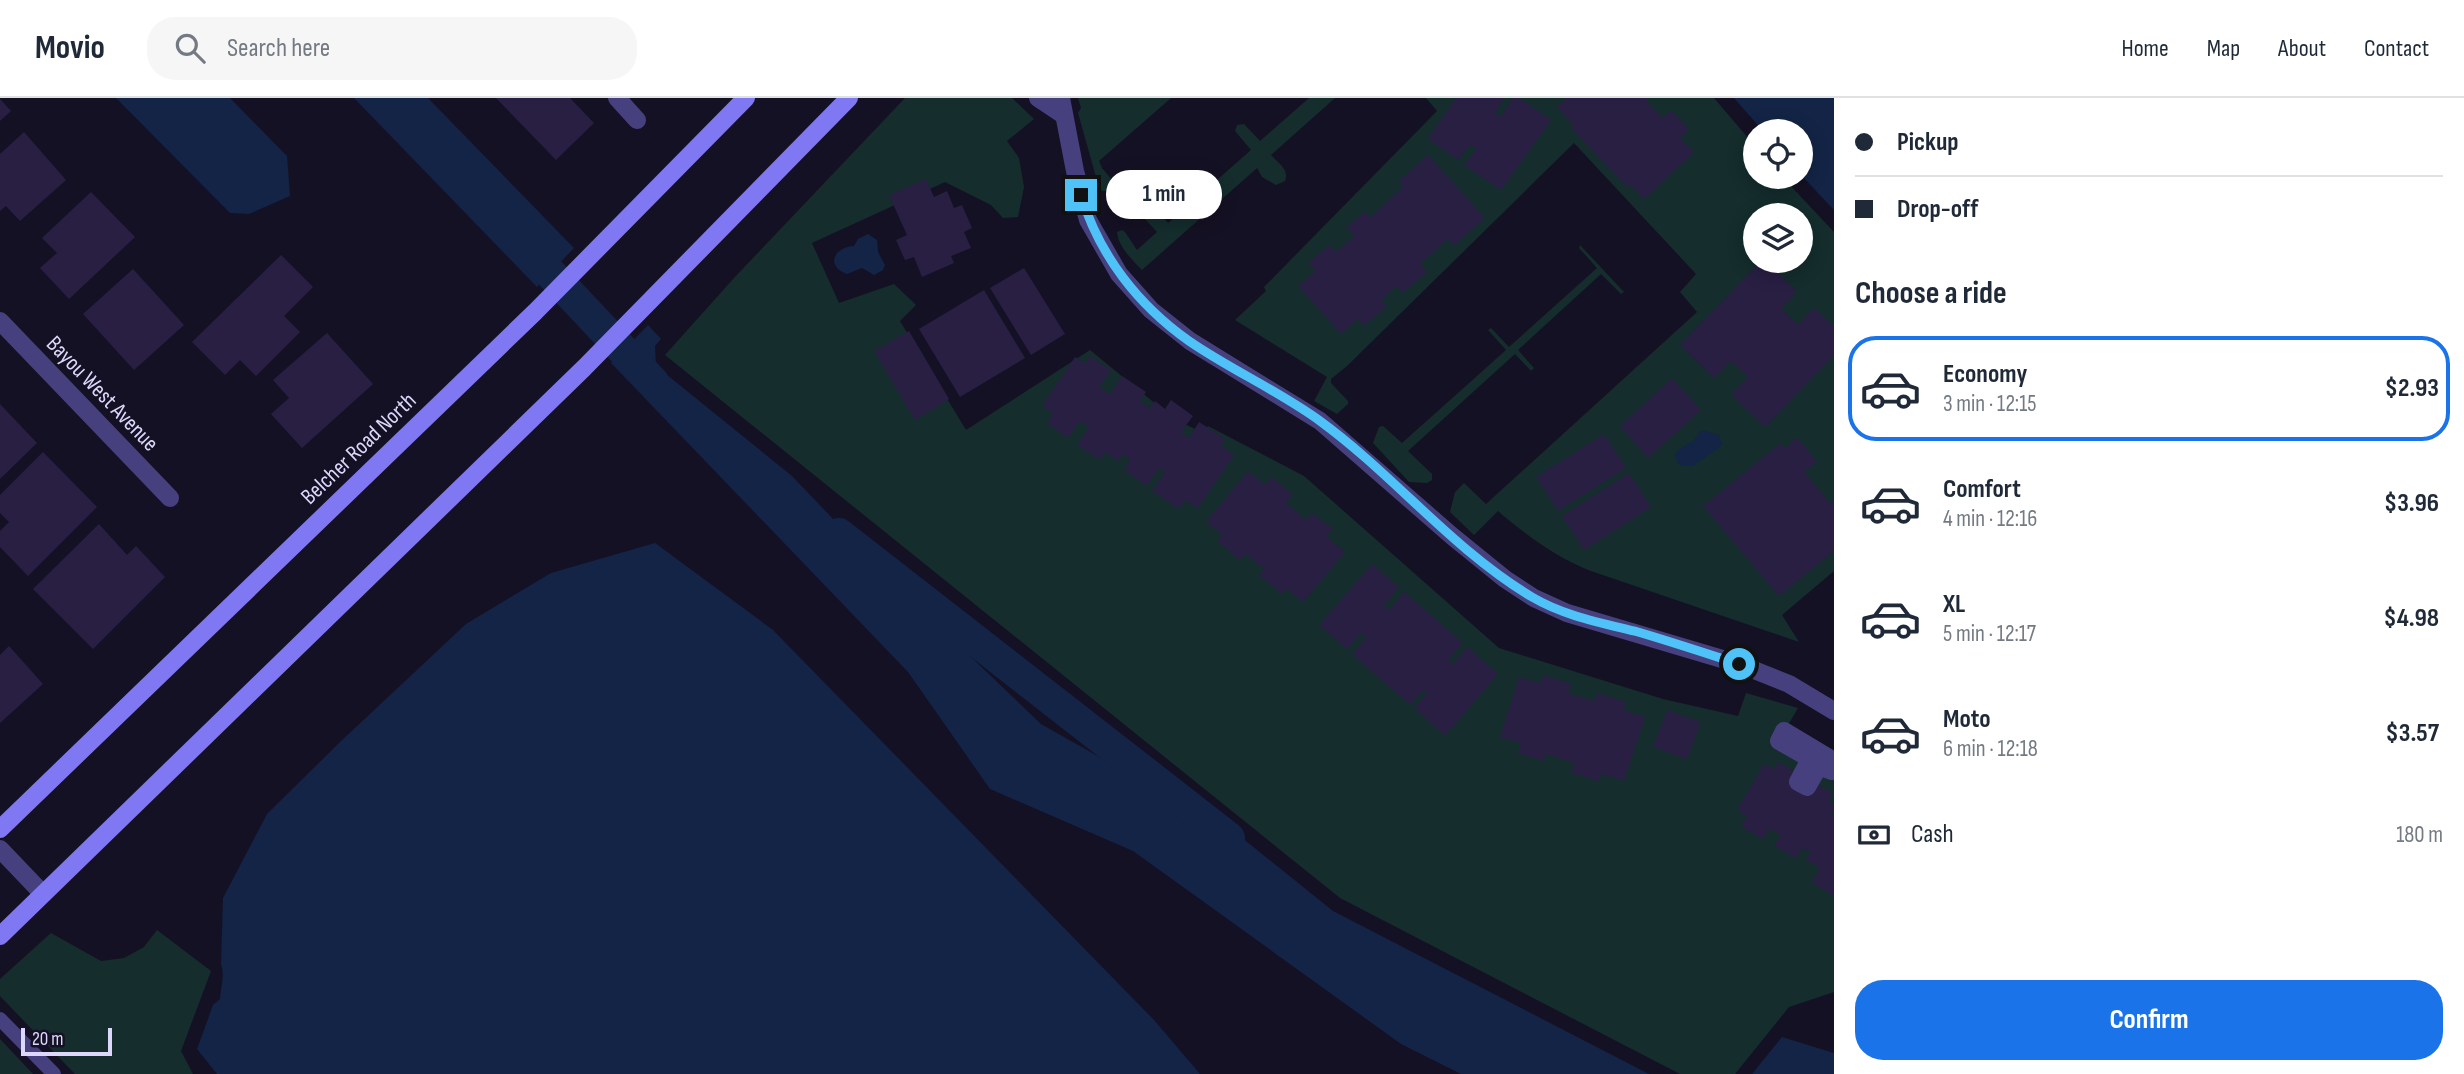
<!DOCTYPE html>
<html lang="en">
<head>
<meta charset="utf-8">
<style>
  :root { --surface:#fff; --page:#f6f6f7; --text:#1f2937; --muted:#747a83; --line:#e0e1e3; --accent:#1a73e8 }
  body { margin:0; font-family:"Sofia Sans Condensed",sans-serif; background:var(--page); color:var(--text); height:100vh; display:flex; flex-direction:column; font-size:26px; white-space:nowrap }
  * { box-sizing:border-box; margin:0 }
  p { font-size:23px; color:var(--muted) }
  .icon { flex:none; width:38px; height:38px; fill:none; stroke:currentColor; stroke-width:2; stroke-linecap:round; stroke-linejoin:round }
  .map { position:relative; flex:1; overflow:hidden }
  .sheet { display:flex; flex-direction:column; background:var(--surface); width:630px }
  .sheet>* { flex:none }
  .top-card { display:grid; align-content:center; height:154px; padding:0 21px; background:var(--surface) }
  .buttons { position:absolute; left:1743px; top:21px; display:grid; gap:14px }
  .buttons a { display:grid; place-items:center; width:70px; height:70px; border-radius:50%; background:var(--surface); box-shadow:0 4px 18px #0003; font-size:35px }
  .scale { position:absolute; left:21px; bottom:18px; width:91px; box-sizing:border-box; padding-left:7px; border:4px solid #ddd8fb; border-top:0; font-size:19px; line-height:24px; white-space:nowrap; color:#ddd8fb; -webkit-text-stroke:5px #151124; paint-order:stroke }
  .end { position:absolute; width:32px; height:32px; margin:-16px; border:9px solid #4fc3f7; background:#111; box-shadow:0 0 0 4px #111 }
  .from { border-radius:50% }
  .bubble { position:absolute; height:49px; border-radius:24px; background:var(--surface); box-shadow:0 4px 18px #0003; font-size:23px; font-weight:700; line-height:49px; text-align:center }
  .top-card b { display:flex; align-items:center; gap:24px; height:66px; font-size:26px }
  .top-card b+b { border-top:2px solid var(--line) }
  .top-card i { width:18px; height:18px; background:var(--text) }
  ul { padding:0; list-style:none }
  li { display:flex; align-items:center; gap:21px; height:105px; margin:0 14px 10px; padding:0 7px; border:4px solid transparent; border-radius:28px }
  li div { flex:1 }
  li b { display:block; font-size:26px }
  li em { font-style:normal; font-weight:700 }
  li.active { border-color:var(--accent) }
  li>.icon { width:63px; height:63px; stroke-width:1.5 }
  h2 { padding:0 21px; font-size:32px; line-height:84px }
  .pay { display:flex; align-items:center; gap:18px; height:77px; padding:0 21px; font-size:26px }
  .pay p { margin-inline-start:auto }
  .action { display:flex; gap:14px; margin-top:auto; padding:14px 21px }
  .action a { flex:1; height:80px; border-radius:28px; background:var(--accent); color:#fff; font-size:28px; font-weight:700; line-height:80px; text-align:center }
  header { display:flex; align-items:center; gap:42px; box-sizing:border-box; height:98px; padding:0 35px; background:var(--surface); border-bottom:2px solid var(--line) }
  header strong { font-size:33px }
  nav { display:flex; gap:38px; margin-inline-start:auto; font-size:24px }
  .search { width:490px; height:63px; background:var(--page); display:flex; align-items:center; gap:18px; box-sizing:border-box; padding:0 24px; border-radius:28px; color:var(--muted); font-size:26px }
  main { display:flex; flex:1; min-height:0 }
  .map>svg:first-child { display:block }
</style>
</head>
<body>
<header>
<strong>Movio</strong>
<div class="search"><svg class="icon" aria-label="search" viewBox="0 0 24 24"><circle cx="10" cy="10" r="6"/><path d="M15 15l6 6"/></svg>Search here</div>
<nav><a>Home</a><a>Map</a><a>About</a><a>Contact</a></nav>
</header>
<main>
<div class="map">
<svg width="1834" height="976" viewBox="0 0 1834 976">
  <rect width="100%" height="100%" fill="#151124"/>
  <g fill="#152d2d" fill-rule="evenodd">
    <path d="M905,0H1012L1034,21L1007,43L1019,60L1024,89L1018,119L1003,120L991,107L945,84L812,145L839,205L894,186L916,207L900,223L966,332L1090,252L1174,321L1204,335L1208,328L1304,378L1499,550L1663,601L1738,618L1746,595L1798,610L1784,634L1834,663V894L1789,909L1735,976H1680L1340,800L665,257L734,180Z"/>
    <path d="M1078,0H1171L1099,63L1102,70L1118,89L1114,93H1102L1098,86L1078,15L1081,10Z"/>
    <path d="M1309,0H1335L1271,57C1278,65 1290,72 1285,83L1276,87L1262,79L1257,70L1142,172C1132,162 1118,148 1117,134L1122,132L1125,134L1137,152L1157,134L1144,120L1145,112L1154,110L1168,125L1251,52L1235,33L1237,27L1244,26L1260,43Z"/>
    <path d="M1426,0H1714L1755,48V79H1763L1772,89L1779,83L1788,85L1834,134V473L1782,517L1799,544L1591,473C1556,459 1527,438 1498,413L1474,437L1450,414L1455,394L1464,385L1486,406L1697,214L1680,194L1696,176L1574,45L1347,268L1331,281V285L1348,303V306L1337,316L1314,303L1327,279L1235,222L1266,193L1264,189L1437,13ZM1755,117H1801V163H1755Z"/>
    <path d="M1580,147L1624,194L1621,196L1601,176L1518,252L1534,270L1531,273L1515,256L1408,353L1432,376V382L1427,385L1409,384L1373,345L1379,329L1383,328L1402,345L1506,252L1488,232L1491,230L1509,249L1597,170L1579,150Z"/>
    <path d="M157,832L211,873L181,953L193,976H75L0,898V881L51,835L101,863L124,860L144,849Z"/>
    <path d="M0,941L33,976H0Z"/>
  </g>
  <g fill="#132446">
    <path d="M116,0H230L287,58L290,98L249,116L230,115Z"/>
    <path d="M354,0H428L574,150L537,189Z"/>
    <path d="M1734,0H1834V112L1801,77V33H1763Z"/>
    <path d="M868,136L877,142L878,154L885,167L883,172L874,177L862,170L847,176C825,168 834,149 854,148L858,141Z"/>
    <path d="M648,227L661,241L655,248L656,268L792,378L900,491L1041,626L1241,739L1333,813L1649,976H1461L1401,946L1133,753L990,691L908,574L611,265Z"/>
    <path d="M1701,332L1719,337L1722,346C1717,353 1701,361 1693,368H1681C1666,351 1685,350 1694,342C1696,339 1698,335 1701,332Z"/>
    <path d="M655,445L773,532L1154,922L1200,976H217L197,951L213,907L220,901C221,888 225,878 221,866L223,800L267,716L339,645L466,526L551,475Z"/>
    <path d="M1782,939L1834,955V976H1752Z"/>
  </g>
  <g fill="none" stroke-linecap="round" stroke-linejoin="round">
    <g stroke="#132446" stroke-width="32">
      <path d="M521,144L653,284"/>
      <path d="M839,436L1229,740"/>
    </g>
  </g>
  <g fill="#281f43">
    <path d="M496,0H570L594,25L556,62Z"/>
    <path d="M1456,0H1504L1495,15L1500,19L1513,0H1519L1551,22L1501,92L1464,67L1476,51L1471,46L1458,62L1428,41Z"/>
    <path d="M1566,0H1648L1646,3L1663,20L1671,12L1689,31L1680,40L1694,54L1644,101L1630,86L1627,89L1570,29L1574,27L1557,9Z"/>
    <path d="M0,1L11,13L0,23Z"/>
    <path d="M24,34L66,82L20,123L6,108L0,113V56Z"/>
    <path d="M1428,57L1485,120L1454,147L1448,141L1420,166L1427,174L1403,195L1397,188L1381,202L1387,208L1364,228L1358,221L1341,236L1298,188L1315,173L1308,165L1329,147L1336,154L1354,138L1347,129L1365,113L1370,119L1403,89L1399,83Z"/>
    <path d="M926,81L934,99L947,93L954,110L962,107L972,130L964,134L971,150L951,158L954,165L922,179L914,159L905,162L896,142L907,137L889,97Z"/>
    <path d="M91,94L135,139L69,201L40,170L57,155L42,140Z"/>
    <path d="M281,157L313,189L284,218L300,234L256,278L240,262L225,277L192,244Z"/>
    <path d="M1761,163H1765L1797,193L1781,211L1798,227L1814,210L1834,229V257L1765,329L1731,296L1748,279L1731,263L1714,280L1680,247Z"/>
    <path d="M1024,170L1065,236L1031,257L990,190Z"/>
    <path d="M133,171L184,227L134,272L83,216Z"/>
    <path d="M984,192L1025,260L960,299L919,231Z"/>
    <path d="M909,233L949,301L915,322L874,253Z"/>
    <path d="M327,235L373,286L302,350L271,316L289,300L273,282Z"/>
    <path d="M1090,258L1111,272L1099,289L1110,296L1122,278L1146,294L1140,303L1150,310L1155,303L1165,311L1171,302L1193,318L1181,334L1189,340L1199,324L1225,341L1221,348L1234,357L1198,410L1185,402L1179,411L1152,393L1165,374L1159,370L1147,388L1124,372L1130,362L1123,356L1118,363L1105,354L1100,362L1077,347L1089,329L1080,323L1068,340L1047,325L1053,315L1042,308L1075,259L1085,266Z"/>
    <path d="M1672,280L1701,312L1648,360L1620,328Z"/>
    <path d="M0,306L37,345L0,381Z"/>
    <path d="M1604,336L1626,370L1558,413L1536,379Z"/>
    <path d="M1797,339L1817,364L1804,374L1830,405L1834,402V453L1779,498L1703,408L1781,345L1785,350Z"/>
    <path d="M43,354L97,409L28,478L0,449V433L9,424L0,415V397Z"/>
    <path d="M1248,373L1265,387L1272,379L1293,397L1286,405L1306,422L1312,415L1333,431L1326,438L1345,454L1303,504L1286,490L1282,496L1259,477L1264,471L1246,456L1240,462L1217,443L1222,437L1206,424Z"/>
    <path d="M1629,375L1651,409L1584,452L1562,418Z"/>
    <path d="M99,426L127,457L136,448L165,479L93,551L33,491Z"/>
    <path d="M1372,466L1399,489L1384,507L1389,512L1404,494L1463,545L1448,562L1453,566L1467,549L1498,576L1445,638L1414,610L1427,595L1424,592L1410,607L1352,556L1366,540L1361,535L1347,551L1319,527Z"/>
    <path d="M9,548L43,586L0,625V557Z"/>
    <path d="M1543,577L1571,586L1568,595L1595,603L1597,595L1626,604L1623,612L1645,619L1624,683L1601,676L1599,683L1571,675L1574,665L1546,656L1544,663L1518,655L1521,645L1500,639L1519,579L1541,585Z"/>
    <path d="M1667,612L1701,624L1687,661L1653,649Z"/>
    <path d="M1778,664L1833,695L1829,703L1834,706L1832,717L1834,718V798L1812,785L1820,770L1806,762L1811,755L1802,750L1796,760L1774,748L1781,737L1769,731L1763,741L1741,729L1747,718L1737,712L1764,666L1774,671Z"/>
  </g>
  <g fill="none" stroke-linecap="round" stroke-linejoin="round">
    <path stroke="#46417e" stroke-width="14" d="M0,921L54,976"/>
    <path stroke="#46417e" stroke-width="18" d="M1834,663L1784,633L1779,643L1809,660V663L1798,684L1807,689L1819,668L1832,673L1834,669"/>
    <g stroke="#46417e" stroke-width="18">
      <path d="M617,0L637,22"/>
      <path d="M1038,0L1062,16"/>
      <path d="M1061,0L1075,73L1088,122L1119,176L1151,212L1190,243L1320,323L1452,438L1505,481L1534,500L1567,515L1739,566L1789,586L1834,613"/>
      <path d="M0,223L170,400"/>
      <path d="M0,751L43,796"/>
    </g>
    <g stroke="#8078f2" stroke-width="18">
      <path d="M0,731L535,214L746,0"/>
      <path d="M0,838L584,270L849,0"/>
    </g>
  </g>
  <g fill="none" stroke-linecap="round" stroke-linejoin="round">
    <path stroke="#4fc3f7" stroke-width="9" d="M1081,97C1099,157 1138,207 1189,243C1231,272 1279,293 1320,323C1394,377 1453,452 1532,499C1564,518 1602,525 1638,534C1672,544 1705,555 1739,566"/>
  </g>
  <g text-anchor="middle" stroke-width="5" stroke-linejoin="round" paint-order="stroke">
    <g font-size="23" fill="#ddd8fb" stroke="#151124">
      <text transform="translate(103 295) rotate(46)" y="8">Bayou West Avenue</text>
      <text transform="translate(358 350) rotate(-44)" y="8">Belcher Road North</text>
    </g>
  </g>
</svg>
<div class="buttons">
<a><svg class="icon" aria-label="locate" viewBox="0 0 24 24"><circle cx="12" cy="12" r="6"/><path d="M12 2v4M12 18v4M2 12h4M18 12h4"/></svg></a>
<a><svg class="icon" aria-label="layers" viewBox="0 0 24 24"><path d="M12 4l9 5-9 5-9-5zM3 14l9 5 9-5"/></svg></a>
</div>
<div class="scale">20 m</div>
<i class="end from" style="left:1739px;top:566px"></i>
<i class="end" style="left:1081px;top:97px"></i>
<div class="bubble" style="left:1106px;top:72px;width:116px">1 min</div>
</div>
<section class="sheet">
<div class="top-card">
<b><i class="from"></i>Pickup</b>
<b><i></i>Drop-off</b>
</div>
<h2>Choose a ride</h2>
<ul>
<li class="active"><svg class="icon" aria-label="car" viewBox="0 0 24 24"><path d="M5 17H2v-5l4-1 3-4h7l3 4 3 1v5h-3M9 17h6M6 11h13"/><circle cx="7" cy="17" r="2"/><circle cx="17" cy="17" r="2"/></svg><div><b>Economy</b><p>3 min · 12:15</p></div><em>$2.93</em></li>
<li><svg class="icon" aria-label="car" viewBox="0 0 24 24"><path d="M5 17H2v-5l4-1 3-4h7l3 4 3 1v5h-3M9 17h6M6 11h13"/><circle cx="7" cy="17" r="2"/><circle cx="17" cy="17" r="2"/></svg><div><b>Comfort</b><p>4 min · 12:16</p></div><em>$3.96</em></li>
<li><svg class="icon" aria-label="car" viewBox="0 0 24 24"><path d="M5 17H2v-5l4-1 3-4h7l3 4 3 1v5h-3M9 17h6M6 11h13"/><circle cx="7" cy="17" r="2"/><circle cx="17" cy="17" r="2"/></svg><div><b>XL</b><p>5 min · 12:17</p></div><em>$4.98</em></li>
<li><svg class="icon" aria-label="car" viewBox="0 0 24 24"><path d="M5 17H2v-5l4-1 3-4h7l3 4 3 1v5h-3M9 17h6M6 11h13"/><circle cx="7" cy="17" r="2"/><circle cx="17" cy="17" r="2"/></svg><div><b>Moto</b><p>6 min · 12:18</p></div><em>$3.57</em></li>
</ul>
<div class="pay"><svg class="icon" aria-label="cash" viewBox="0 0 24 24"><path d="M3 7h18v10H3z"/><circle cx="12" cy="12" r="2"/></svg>Cash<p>180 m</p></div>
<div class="action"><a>Confirm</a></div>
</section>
</main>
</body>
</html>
